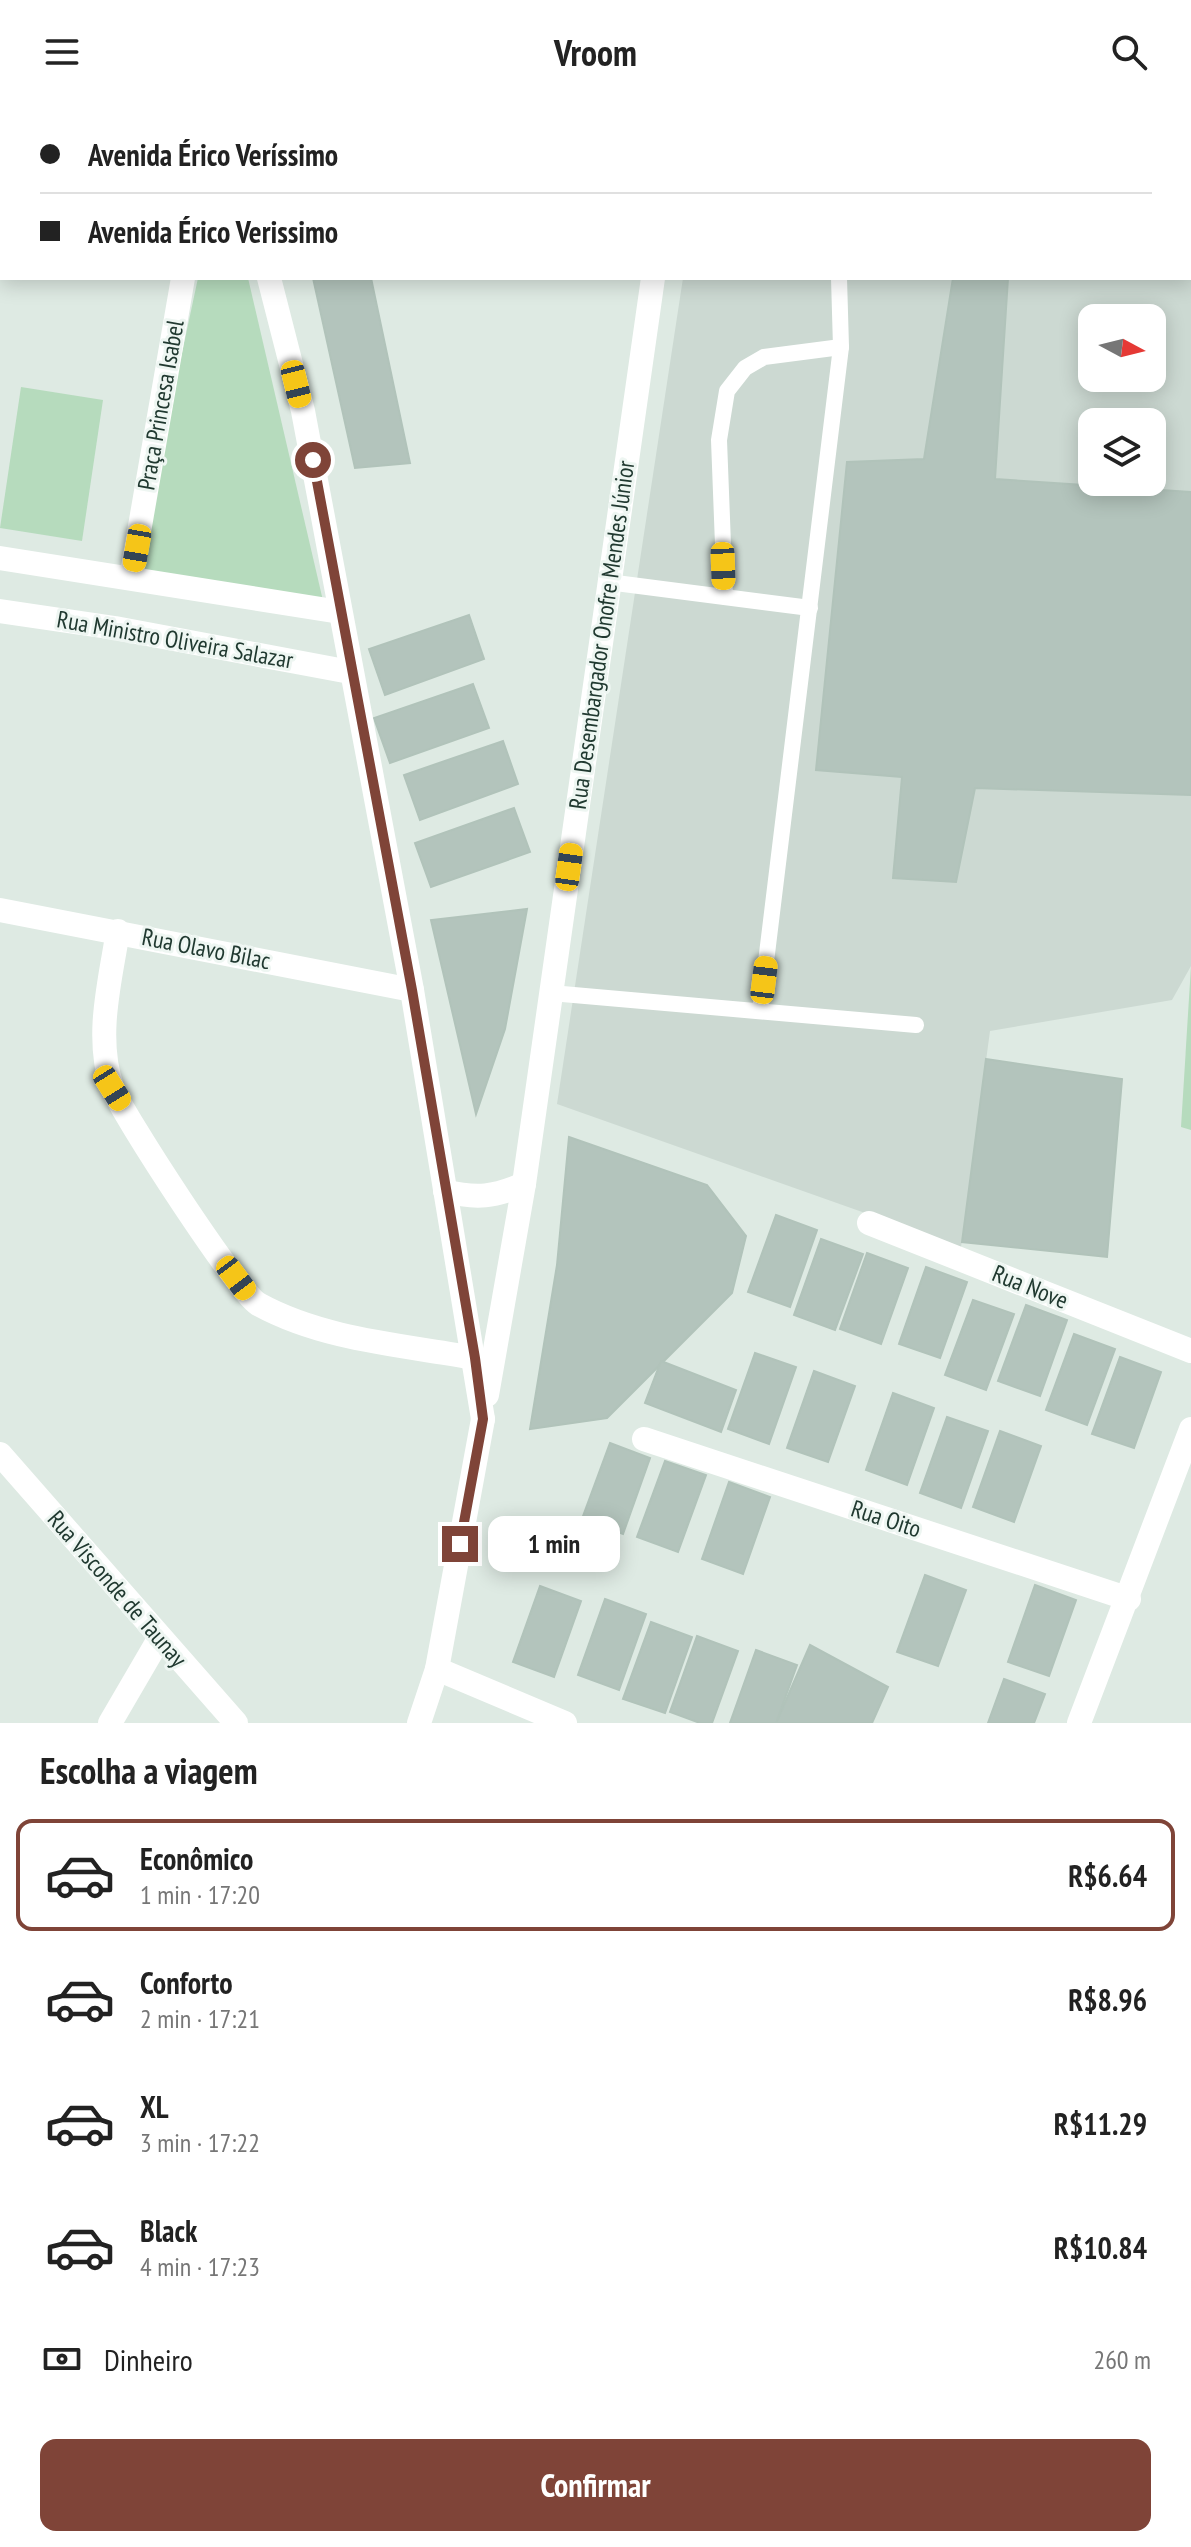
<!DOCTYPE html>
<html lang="pt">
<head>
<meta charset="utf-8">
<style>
  :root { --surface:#fff; --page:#f6f6f6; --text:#222; --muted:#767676; --line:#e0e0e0; --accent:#7f4438 }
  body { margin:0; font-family:"PT Sans Narrow",sans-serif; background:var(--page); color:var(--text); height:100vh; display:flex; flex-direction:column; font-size:30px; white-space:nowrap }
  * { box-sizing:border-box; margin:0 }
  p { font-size:26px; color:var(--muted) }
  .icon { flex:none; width:44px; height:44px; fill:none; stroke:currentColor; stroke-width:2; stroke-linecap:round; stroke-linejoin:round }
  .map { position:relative; height:1619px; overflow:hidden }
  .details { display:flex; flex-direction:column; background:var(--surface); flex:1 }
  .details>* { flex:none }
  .hud { position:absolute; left:0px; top:0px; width:1192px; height:176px; box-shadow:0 4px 20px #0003; display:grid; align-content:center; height:176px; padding:0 40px; background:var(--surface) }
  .needle { width:52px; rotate:97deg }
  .controls { position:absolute; left:1078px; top:200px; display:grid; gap:16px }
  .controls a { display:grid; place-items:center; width:88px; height:88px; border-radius:16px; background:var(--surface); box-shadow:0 4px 20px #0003; font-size:40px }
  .end { position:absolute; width:36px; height:36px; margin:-18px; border:10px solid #7f4438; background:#fff; box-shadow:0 0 0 4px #fff }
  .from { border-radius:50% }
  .bubble { position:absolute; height:56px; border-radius:16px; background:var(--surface); box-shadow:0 4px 20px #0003; font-size:26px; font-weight:800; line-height:56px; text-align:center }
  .car { position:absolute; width:24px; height:48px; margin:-24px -12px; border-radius:10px; box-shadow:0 0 6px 2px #0007; background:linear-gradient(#f5c518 24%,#345 0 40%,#f5c518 0 76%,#345 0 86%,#f5c518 0) }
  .hud b { display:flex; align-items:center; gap:28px; height:76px; font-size:30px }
  .hud b+b { border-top:2px solid var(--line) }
  .hud i { width:20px; height:20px; background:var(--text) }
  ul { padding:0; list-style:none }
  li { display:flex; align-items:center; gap:24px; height:112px; margin:0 16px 12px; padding:0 24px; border:4px solid transparent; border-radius:16px }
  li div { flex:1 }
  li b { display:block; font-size:30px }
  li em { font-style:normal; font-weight:800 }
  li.active { border-color:var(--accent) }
  li>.icon { width:72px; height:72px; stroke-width:1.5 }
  h2 { padding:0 40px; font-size:36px; line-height:96px }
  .pay { display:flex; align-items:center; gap:20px; height:88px; padding:0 40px; font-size:30px }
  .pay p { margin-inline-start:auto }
  .button { display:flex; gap:16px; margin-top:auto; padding:16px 40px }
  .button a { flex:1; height:92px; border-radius:16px; background:var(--accent); color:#fff; font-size:32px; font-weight:800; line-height:92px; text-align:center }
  header { display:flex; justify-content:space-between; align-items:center; height:104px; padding:0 40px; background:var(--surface); font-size:36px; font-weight:800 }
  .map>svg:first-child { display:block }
</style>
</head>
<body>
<header><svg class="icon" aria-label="menu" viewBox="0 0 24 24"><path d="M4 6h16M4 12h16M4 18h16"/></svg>Vroom<svg class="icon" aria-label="search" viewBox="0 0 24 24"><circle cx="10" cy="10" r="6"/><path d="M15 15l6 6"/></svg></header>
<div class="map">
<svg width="1191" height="1619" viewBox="0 0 1191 1619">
  <rect width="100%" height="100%" fill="#deeae3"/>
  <path fill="#ccd9d2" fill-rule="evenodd" d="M1191,140V862L1172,896L990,927L961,1143L557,1000L683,174H1190ZM1092,214H1152V274H1092ZM1092,318H1152V378H1092Z"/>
  <g fill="#b6dbbd">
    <path d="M198,174H248L324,501L135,469Z"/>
    <path d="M21,283L103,296L82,437L0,424Z"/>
    <path d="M1191,862V1026L1181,1023Z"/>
  </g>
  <g fill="#b3c4bc" stroke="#b1c3ba" stroke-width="2">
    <path d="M1036,0H1180V2Z"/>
    <path d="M313,174H371L410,359L355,364Z"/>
    <path d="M953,174H1008L995,375L1191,388V691L975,684L956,778L893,774L902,673L816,666L847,358L924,355Z"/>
    <path d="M469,511L484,555L385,591L369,545Z"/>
    <path d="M473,580L489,624L390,659L374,614Z"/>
    <path d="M503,637L518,680L420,716L404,671Z"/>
    <path d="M514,704L530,748L431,783L415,739Z"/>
    <path d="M527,805L505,925L476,1010L431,816Z"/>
    <path d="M986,955L1122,975L1107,1153L962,1138Z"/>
    <path d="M569,1033L707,1081L746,1132L732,1189L607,1314L530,1325L557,1161Z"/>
    <path d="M776,1111L817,1126L790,1203L748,1188Z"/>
    <path d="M821,1135L863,1150L835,1226L794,1211Z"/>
    <path d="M867,1149L908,1164L881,1240L840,1225Z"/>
    <path d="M926,1163L967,1178L940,1254L899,1240Z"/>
    <path d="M973,1196L1014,1210L986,1286L945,1271Z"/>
    <path d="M1026,1201L1067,1216L1040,1292L998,1277Z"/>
    <path d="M1074,1230L1115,1245L1087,1321L1046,1306Z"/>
    <path d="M755,1249L796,1263L769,1340L728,1325Z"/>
    <path d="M1120,1253L1161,1268L1134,1344L1092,1330Z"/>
    <path d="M661,1257L736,1286L721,1328L645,1299Z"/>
    <path d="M814,1267L855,1282L828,1358L787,1344Z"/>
    <path d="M893,1289L934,1304L907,1381L866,1366Z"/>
    <path d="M947,1313L988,1327L961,1404L920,1389Z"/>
    <path d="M1000,1327L1041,1342L1014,1418L973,1403Z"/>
    <path d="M610,1339L650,1354L623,1430L582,1415Z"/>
    <path d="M665,1357L706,1371L678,1448L637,1433Z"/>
    <path d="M729,1378L770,1393L743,1470L702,1455Z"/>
    <path d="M925,1471L966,1486L938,1562L897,1548Z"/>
    <path d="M1035,1481L1076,1496L1049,1572L1008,1558Z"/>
    <path d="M540,1482L581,1497L554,1573L513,1558Z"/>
    <path d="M605,1495L646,1510L619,1586L578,1571Z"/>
    <path d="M651,1518L692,1533L665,1609L623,1595Z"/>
    <path d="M697,1532L738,1547L712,1619H700L670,1608Z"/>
    <path d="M810,1541L888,1583L872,1619H776Z"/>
    <path d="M756,1546L797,1561L776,1619H730Z"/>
    <path d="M1004,1575L1045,1590L1034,1619H988Z"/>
  </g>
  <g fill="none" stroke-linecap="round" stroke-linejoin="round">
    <g stroke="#fff" stroke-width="16">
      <path d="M608,478L810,504"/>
      <path d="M725,493L719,336L727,287L745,264L764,253L841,243"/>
      <path d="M551,889L916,921"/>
      <path d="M760,907L841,243L839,174"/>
    </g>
    <g stroke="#fff" stroke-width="24">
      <path d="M907,0L913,2"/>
      <path d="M1190,51L1191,48"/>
      <path d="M1190,91L1191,92"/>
      <path d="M131,474L183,174"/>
      <path d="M0,806L412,886"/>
      <path d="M118,827C110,877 95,933 112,983C121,1009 239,1189 258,1200C323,1236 403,1241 475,1254"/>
      <path d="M869,1119L1191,1247"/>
      <path d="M644,1335L1129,1495"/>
      <path d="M0,1350L236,1619"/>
      <path d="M437,1565L565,1619"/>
      <path d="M110,1619L159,1535"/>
      <path d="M419,1619L437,1565L483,1315"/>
      <path d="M1079,1619L1191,1325"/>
    </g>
    <g stroke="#fff" stroke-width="24">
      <path d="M224,0L225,2"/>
      <path d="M678,2V0"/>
      <path d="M269,174L303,307L412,886L483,1315"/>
      <path d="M0,454L340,508"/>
      <path d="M0,507L115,524L350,568"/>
      <path d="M445,1087C476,1095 495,1093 524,1080"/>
      <path d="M487,1291L524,1080L653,174"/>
    </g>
  </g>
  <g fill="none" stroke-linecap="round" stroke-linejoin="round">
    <path stroke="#7f4438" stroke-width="10" d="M313,356L412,886L475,1254L483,1315L460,1440"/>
  </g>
  <g text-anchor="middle" stroke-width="6" stroke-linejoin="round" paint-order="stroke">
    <g font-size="24" fill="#203930" stroke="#eef6f2">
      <text transform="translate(161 301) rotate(-80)" y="8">Praça Princesa Isabel</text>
      <text transform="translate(602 531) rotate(-82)" y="8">Rua Desembargador Onofre Mendes Júnior</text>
      <text transform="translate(175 536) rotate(10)" y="8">Rua Ministro Oliveira Salazar</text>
      <text transform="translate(206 845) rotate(11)" y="8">Rua Olavo Bilac</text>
      <text transform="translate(1030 1183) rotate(22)" y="8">Rua Nove</text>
      <text transform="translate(886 1415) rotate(18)" y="8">Rua Oito</text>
      <text transform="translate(117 1485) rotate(49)" y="8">Rua Visconde de Taunay</text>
    </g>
  </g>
</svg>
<div class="controls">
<a><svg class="needle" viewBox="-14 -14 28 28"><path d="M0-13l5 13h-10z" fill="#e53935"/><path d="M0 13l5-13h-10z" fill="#767676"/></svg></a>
<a><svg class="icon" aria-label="layers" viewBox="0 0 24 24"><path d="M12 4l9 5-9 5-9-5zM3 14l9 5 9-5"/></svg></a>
</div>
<i class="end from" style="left:313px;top:356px"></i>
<i class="end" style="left:460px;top:1440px"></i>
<div class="bubble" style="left:488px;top:1412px;width:132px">1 min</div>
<i class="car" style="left:296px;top:280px;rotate:166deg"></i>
<i class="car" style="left:137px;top:444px;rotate:190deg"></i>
<i class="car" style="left:723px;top:462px;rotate:178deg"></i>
<i class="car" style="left:569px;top:763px;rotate:8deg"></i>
<i class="car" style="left:764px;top:876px;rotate:7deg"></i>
<i class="car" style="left:112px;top:984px;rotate:148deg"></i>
<i class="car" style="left:236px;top:1174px;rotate:143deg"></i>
<div class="hud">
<b><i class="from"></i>Avenida Érico Veríssimo</b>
<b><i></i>Avenida Érico Verissimo</b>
</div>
</div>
<section class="details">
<h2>Escolha a viagem</h2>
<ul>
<li class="active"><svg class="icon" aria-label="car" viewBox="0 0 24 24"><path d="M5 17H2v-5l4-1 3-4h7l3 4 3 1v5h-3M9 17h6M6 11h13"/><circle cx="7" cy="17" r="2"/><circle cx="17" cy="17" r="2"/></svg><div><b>Econômico</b><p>1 min · 17:20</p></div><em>R$6.64</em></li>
<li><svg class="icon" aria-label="car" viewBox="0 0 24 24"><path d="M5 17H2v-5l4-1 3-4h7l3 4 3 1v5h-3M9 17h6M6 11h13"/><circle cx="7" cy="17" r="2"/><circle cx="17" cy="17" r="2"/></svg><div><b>Conforto</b><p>2 min · 17:21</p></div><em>R$8.96</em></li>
<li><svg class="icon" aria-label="car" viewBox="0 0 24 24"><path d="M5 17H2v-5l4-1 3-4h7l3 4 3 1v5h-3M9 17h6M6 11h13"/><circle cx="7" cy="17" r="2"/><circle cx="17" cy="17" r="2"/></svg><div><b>XL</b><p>3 min · 17:22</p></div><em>R$11.29</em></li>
<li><svg class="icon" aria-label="car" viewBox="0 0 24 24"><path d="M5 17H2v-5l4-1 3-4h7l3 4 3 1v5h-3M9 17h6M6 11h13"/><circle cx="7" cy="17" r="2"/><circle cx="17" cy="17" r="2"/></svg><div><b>Black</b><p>4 min · 17:23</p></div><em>R$10.84</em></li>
</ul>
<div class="pay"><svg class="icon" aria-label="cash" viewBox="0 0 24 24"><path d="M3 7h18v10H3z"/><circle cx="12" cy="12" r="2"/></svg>Dinheiro<p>260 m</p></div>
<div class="button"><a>Confirmar</a></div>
</section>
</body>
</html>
